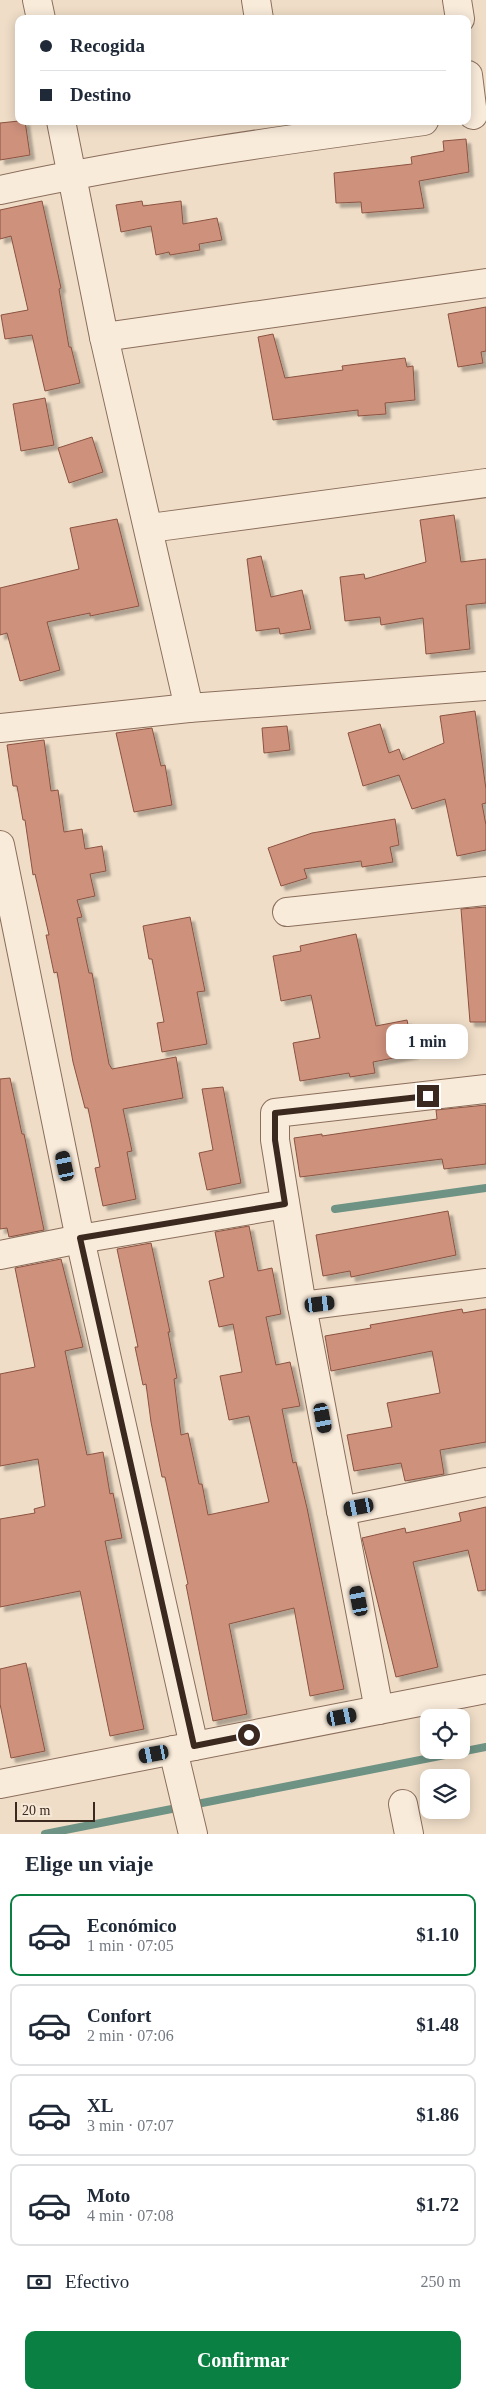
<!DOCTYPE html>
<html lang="es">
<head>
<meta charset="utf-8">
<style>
  :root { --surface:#fff; --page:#f6f6f7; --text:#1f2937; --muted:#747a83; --line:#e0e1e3; --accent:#0b8043 }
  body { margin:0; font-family:Georgia,serif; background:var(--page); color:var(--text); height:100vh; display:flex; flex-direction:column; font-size:19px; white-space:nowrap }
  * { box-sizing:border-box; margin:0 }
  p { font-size:16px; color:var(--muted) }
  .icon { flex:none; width:28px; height:28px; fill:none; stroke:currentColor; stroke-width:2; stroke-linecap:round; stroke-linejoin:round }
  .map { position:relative; height:1834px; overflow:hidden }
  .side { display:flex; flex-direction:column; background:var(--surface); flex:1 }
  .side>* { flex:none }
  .guide { position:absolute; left:15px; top:15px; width:456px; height:110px; border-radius:10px; box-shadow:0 2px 12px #0003; display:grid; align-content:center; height:110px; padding:0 25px; background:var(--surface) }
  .buttons { position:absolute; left:420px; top:1709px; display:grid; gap:10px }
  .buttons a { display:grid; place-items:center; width:50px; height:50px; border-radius:10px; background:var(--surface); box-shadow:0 2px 12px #0003; font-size:25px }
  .scale { position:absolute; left:15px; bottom:12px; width:80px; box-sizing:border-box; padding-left:5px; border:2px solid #3b2920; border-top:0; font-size:14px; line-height:18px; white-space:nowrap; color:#3b2920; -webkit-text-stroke:4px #f6e8d7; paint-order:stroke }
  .end { position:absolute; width:22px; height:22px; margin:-11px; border:6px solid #3b2920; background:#fff; box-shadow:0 0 0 2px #fff }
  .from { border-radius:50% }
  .bubble { position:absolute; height:35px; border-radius:10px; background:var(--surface); box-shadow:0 2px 12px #0003; font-size:16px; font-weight:600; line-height:35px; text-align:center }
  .car { position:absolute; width:15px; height:30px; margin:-15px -8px; border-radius:6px; box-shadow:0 0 4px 1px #0007; background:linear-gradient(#222 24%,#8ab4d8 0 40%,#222 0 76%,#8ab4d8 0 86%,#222 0) }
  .guide b { display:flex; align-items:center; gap:18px; height:48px; font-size:19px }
  .guide b+b { border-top:1px solid var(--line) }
  .guide i { width:12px; height:12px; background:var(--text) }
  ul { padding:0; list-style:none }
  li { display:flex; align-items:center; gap:15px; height:82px; margin:0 10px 8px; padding:0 15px; border:2px solid var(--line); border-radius:10px }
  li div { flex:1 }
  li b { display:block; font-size:19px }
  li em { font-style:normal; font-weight:600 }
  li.active { border-color:var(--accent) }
  li>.icon { width:45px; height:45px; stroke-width:1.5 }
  h2 { padding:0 25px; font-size:22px; line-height:60px }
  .pay { display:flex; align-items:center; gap:12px; height:55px; padding:0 25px; font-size:19px }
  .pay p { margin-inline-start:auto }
  .action { display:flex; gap:10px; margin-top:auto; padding:10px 25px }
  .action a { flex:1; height:58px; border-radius:10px; background:var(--accent); color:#fff; font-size:20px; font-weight:600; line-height:58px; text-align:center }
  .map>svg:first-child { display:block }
</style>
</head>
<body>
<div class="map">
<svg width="486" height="1834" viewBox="0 0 486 1834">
  <defs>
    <filter id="shadow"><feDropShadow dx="4.5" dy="4.5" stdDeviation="1" flood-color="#0004"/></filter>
  </defs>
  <rect width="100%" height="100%" fill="#efddc7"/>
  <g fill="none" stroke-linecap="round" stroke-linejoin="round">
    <g stroke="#6e9283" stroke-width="8">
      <path d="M335,1209L486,1188"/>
      <path d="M45,1834L486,1747"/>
    </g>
  </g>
  <g fill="#ce917c" stroke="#8b5341" filter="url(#shadow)">
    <path d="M19,121H25L30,155L0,160V123Z"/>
    <path d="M466,139L469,172L419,181L424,208L362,213L361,202L336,203L334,173L412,164L411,157L444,151L443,141Z"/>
    <path d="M42,201L61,288L59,289L69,347H71L80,383L45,391L32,335L5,339L1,315L28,310L11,236L0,239V210Z"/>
    <path d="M142,201L143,206L181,201L183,224L217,218L222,240L199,244L200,250L170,255L169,252L156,255L151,226L121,232L116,205Z"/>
    <path d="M486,307V351L481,352L483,363L458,367L448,314Z"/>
    <path d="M273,334L285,378L343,370L342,366L405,358L407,367L413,366L415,400L385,403L386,414L358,416V410L273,420L258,337Z"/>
    <path d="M45,398L54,445L21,451L13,404Z"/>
    <path d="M92,437L103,472L69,483L58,448Z"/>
    <path d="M454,515L461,562L486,559V603L466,605L470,649L426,654L423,618L381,625L380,617L345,621L340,577L364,574L365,579L426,562L420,520Z"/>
    <path d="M117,519L139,606L90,616V613L47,622L60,670L20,681L7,633L0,635V588L79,569L70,528Z"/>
    <path d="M261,556L271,597L302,590L311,629L280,634L279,628L256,631L247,559Z"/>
    <path d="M475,711L486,789V803L482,804L486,825V850L457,856L445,799L412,809L399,775L363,786L348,733L380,724L389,753L399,749L403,760L444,743L440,716Z"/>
    <path d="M287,726L290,750L264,753L262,728Z"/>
    <path d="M152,728L161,766L165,765L172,805L134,812L116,733Z"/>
    <path d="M44,740L51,791L58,790L64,832L82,829L85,849L102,846L106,871L90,874L95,896L77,900L82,917L77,918L89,973H92L109,1064L112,1069L176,1057L183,1098L123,1109L132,1151L127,1152L136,1199L103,1206L95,1168L100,1167L88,1108H85L73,1062L57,972L54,973L46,935H49L35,874L33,875L25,820H23L17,786H13L7,745Z"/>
    <path d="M395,819L399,845L390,847L393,862L362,867L361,861L304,869L307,878L281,886L268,848L312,833Z"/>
    <path d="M486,907V1022H470L461,909Z"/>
    <path d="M190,917L205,991L197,992L207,1044L162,1052L157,1023L164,1022L152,959H149L143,926Z"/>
    <path d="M356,934L376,1026L407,1020L414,1054L373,1062L375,1073L350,1077L349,1073L300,1081L293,1043L320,1038L311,995L281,1001L273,956L301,951L300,946Z"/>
    <path d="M10,1078L22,1134H24L44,1230L9,1237L7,1228L0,1229V1079Z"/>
    <path d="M223,1087L241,1183L207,1190L199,1153L213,1150L202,1089Z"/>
    <path d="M486,1105V1164L444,1169L442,1159L300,1177L294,1138L322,1134V1136L437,1119L436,1110Z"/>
    <path d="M448,1211L456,1255L351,1277L350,1271L323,1276L316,1235Z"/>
    <path d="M249,1226L258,1271L272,1268L281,1314L266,1317L276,1365L290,1362L300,1406L282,1409L293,1463L296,1462L307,1508L344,1689L310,1696L294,1608L229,1624L247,1714L213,1721L186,1585L188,1584L165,1477H162L151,1422L146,1384L143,1385L135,1347H138L117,1249L151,1243L170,1332H168L177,1378L174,1379L181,1435L188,1433L199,1484H202L208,1515L269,1502L249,1416L229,1420L220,1376L242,1372L233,1324L219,1327L209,1281L224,1277L215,1232Z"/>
    <path d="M61,1259L83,1347L65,1351L87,1455L103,1452L110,1494L113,1493L122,1538L105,1541L144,1729L110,1736L80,1591L0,1607V1519L35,1513L34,1509L45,1506L38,1459L0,1466V1374L35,1367L15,1268Z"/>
    <path d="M462,1309L463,1313L486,1309V1442L440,1450L444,1474L405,1481L401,1463L354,1471L347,1435L392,1427L387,1403L440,1393L432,1351L331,1371L325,1336L371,1328L370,1325Z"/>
    <path d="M486,1507V1590L478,1591L468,1550L413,1562L438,1667L396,1677L362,1538L405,1528L406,1533L461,1521L459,1513Z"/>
    <path d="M26,1663L45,1751L11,1758L0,1704V1669Z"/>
  </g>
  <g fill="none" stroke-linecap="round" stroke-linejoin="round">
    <defs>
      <g id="minor">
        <path d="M37,0L41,19"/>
        <path d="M256,0L259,19"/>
        <path d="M457,0L460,19"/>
        <path d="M468,75L473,115"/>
        <path d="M61,121L104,337L189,708"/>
        <path d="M0,190C140,160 282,140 424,121"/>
        <path d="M104,337L486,283"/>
        <path d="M150,528L486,483"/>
        <path d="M0,728L189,708L486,686"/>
        <path d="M0,845L80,1239L194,1746"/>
        <path d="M287,912L486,891"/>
        <path d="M0,1255L80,1239L285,1204"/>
        <path d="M302,1306L486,1283"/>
        <path d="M341,1511L486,1482"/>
        <path d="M379,1710L302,1306L275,1140V1113L486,1089"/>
        <path d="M173,1750L193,1834"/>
        <path d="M0,1784L486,1689"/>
        <path d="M403,1804L409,1834"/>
      </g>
    </defs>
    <use href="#minor" stroke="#8b6e5c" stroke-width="30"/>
    <use href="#minor" stroke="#f9ebda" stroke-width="28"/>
  </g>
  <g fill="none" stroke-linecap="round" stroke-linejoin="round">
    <path stroke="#3b2920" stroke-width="6" d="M249,1735L194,1746L80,1238L285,1204L275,1140V1113L428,1096"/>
  </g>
</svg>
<div class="buttons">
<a><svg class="icon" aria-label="locate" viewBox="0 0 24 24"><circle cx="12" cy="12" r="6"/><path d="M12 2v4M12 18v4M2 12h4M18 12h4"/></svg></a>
<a><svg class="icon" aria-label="layers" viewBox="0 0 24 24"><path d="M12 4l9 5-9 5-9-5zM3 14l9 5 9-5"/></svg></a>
</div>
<div class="scale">20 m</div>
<i class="end from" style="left:249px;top:1735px"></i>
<i class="end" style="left:428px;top:1096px"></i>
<div class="bubble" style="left:386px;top:1024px;width:82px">1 min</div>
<i class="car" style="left:65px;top:1166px;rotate:348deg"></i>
<i class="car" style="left:320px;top:1304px;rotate:83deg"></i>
<i class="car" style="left:323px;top:1418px;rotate:169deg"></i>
<i class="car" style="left:359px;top:1507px;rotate:259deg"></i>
<i class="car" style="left:359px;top:1601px;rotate:349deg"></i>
<i class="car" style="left:342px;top:1717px;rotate:79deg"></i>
<i class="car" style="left:154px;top:1754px;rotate:259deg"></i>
<div class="guide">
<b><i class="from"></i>Recogida</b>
<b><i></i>Destino</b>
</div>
</div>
<section class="side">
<h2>Elige un viaje</h2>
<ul>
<li class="active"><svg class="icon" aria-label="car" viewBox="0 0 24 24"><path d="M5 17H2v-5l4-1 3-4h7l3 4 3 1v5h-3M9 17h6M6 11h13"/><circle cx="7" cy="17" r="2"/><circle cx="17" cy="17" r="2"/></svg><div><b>Económico</b><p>1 min · 07:05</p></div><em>$1.10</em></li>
<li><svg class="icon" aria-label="car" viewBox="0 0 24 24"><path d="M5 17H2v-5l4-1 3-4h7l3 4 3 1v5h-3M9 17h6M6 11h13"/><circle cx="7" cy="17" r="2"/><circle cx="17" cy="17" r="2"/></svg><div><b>Confort</b><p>2 min · 07:06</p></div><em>$1.48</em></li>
<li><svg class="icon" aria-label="car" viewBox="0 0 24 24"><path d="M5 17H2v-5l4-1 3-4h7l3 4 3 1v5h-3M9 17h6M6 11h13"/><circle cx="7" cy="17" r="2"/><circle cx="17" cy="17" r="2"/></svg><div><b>XL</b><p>3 min · 07:07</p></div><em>$1.86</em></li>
<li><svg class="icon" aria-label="car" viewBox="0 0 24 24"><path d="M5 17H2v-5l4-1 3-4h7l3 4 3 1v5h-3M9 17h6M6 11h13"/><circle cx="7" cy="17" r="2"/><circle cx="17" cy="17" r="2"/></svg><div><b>Moto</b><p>4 min · 07:08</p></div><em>$1.72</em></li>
</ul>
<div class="pay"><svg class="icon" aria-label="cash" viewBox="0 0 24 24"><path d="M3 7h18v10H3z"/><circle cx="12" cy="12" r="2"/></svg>Efectivo<p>250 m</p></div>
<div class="action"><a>Confirmar</a></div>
</section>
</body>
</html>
